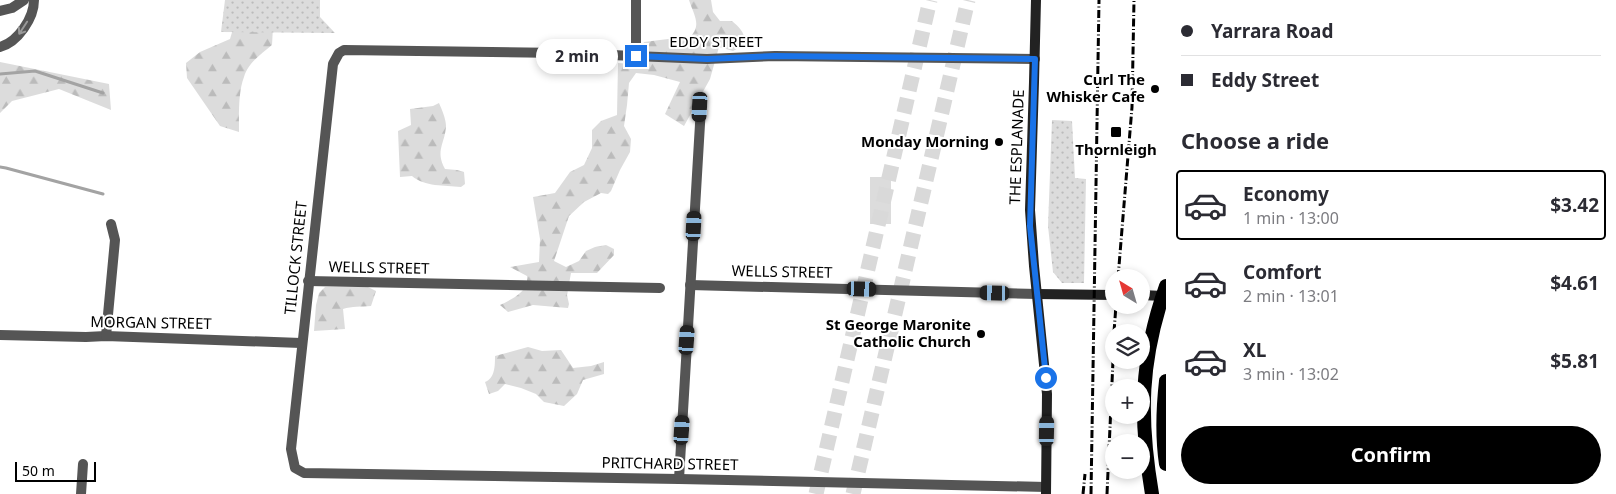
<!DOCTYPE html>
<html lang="en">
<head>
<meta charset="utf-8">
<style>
  :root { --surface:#fff; --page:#f2f2f3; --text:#2b2b33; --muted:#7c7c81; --line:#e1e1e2; --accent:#000 }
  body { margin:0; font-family:"Noto Sans",sans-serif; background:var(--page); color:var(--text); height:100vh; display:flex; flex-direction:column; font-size:19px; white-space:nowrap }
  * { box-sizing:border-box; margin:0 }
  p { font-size:16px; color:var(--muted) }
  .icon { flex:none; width:28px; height:28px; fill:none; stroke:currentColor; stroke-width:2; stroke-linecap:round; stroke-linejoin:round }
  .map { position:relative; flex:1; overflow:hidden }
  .details { display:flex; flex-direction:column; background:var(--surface); width:450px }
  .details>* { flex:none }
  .top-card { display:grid; align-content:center; height:110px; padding:0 15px; background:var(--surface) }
  .needle { width:32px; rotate:323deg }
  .buttons { position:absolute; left:1105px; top:269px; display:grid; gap:10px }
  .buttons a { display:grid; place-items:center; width:45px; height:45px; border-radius:50%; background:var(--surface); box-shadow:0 2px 8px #0003; font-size:25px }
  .scale { position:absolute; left:15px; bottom:12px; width:81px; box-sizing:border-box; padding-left:5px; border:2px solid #000; border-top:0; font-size:14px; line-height:18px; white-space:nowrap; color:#000; -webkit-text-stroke:4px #fff; paint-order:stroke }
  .end { position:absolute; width:22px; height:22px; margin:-11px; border:6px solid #1a73e8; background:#fff; box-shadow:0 0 0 2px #fff }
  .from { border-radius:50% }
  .bubble { position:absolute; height:35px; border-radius:18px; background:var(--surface); box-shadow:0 2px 8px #0003; font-size:16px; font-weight:700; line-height:35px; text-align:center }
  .car { position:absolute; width:15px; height:30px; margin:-15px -8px; border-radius:6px; box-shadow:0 0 4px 1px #0007; background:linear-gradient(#222 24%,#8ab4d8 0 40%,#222 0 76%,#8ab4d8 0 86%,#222 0) }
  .top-card b { display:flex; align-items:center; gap:18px; height:48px; font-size:19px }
  .top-card b+b { border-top:1px solid var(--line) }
  .top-card i { width:12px; height:12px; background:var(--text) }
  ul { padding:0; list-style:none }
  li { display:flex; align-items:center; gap:15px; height:70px; margin:0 10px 8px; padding:0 5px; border:2px solid transparent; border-radius:5px }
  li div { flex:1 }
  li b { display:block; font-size:19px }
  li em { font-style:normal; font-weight:700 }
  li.active { border-color:var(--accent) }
  li>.icon { width:45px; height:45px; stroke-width:1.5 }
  h2 { padding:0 15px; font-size:22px; line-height:60px }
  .button { display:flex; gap:10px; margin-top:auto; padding:10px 15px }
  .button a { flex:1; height:58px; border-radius:30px; background:var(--accent); color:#fff; font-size:20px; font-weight:700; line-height:58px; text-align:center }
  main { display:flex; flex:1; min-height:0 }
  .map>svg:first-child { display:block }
</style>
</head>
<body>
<main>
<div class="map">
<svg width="1166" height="494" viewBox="0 0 1166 494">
  <defs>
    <pattern id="forest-firs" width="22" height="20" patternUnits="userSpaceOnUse" patternTransform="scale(1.25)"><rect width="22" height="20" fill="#dcdcdc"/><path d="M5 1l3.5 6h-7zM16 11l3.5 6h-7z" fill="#bbb"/></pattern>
    <pattern id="park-dots" width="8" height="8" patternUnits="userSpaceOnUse" patternTransform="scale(1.25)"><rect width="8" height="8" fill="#dcdcdc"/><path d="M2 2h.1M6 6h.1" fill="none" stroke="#bbb" stroke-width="1.8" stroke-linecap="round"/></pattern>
  </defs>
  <rect width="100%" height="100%" fill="#fff"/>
  <g fill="url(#forest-firs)">
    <path d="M689,0H711L713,12L720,21H732C740,28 746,33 744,45L733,51L719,47L710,79L684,126L665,114L680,82L654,75L636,73L629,83L627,105L624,126L631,139L630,152L620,170L611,191L608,194L601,193L584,202L569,216L554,261L566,267L579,261L586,251L595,247L606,245L614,249V255L597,273H571L567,295L569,304L568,308L533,305L508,312L500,305C512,299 529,292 527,276L510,267L539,262L540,239L533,197L555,193L570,172L584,165L592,148V130L601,121L617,115L618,63L632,64L644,42L676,38L688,39C703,26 694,16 689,0Z"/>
    <path d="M236,19L273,27L272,45C261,54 248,63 244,77C238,92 239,116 239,132L220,126L187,78L186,63L200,52L230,39Z"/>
    <path d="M0,62L109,84L111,110L59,89L12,101L0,113Z"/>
    <path d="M439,103C442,110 446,119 446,126C445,144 435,150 445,169L457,170L464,172L465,184L461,187C444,185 425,187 412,176L400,177L398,131L411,125L410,109L433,106Z"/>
    <path d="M325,287H368L376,291L371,306C361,307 352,306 343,309L345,329L314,331L316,305L319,293Z"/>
    <path d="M528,347L542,351L561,350L573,368L591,366L604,362V374L583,380L577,394L564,406L544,402L536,394L521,388L505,384L498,391L489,394L485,382C495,378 495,366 495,356Z"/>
  </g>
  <g fill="url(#park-dots)">
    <path d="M225,0H320V17L335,33L221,32Z"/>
    <path d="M1052,120L1072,121L1075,178L1086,179L1084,283H1062L1053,272L1048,226Z"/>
  </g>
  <rect fill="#dcdcdc" x="870" y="177" width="21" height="47"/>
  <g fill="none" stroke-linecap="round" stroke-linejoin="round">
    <g stroke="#a3a3a3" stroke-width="3">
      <path d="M0,74L35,71L103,93"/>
      <path d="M0,167L6,168L103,194"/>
    </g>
    <g stroke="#d9d9d9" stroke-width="15" stroke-dasharray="15 8" stroke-linecap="butt">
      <path d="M816,494L930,0"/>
      <path d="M853,494L968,0"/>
    </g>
    <g stroke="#555" stroke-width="10">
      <path d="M636,0V56"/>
      <path d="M0,11L12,8L24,0"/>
      <path d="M0,47C18,42 34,18 34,0"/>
      <path d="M1035,59L775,56L707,59L563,53L344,50L339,53L333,64L291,449L295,468L304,473L679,479L1046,487"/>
      <path d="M308,281L660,288"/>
      <path d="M690,285L1037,294"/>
      <path d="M0,335L86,337L106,336L301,343"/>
      <path d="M106,336L115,240L111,224"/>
      <path d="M679,479L701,107"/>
      <path d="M81,494L83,464"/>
    </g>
    <g stroke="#222" stroke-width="10">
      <path d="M1036,0L1034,82L1030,210L1034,266L1047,394L1046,494"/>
      <path d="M1037,294L1114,295"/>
      <path d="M1141,295L1163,296"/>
    </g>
    <g stroke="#000" stroke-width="14">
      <path d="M1166,381C1163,408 1162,437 1166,464"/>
      <path d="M1152,494C1139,417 1140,360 1166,286"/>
    </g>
    <g stroke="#000" stroke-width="3" stroke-dasharray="8 2.5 1 2.5" stroke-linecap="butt">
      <path d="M1118,278L1132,107L1134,0"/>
      <path d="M1114,332L1116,305"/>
      <path d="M1083,494L1085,474"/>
      <path d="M1091,494L1099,0"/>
      <path d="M1107,494L1114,338"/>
    </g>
  </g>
  <defs><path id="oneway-shaft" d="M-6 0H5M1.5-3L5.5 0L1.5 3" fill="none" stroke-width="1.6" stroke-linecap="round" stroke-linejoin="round" transform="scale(1.25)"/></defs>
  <use stroke="#999" href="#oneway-shaft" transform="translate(23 28) rotate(123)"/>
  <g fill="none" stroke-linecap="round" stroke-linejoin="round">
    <path stroke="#1a73e8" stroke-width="6" d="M636,56L707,59L775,56L1035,59L1030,226L1046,378"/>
  </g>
  <g fill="#000" stroke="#fff" stroke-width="2">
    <circle cx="1155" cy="89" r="5"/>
    <rect x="1110" y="126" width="12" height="12" rx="2.5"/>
    <circle cx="999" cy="142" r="5"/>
    <circle cx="981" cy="334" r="5"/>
  </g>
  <g text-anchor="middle" stroke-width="4" stroke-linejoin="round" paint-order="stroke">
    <g font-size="15" fill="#000" stroke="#fff">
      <text x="716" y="47">EDDY STREET</text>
      <text transform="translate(1017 147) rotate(-88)" y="5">THE ESPLANADE</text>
      <text transform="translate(296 258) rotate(-84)" y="5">TILLOCK STREET</text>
      <text transform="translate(379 268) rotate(1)" y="5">WELLS STREET</text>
      <text transform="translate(782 272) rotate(1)" y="5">WELLS STREET</text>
      <text transform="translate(151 323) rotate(1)" y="5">MORGAN STREET</text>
      <text transform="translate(670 464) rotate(1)" y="5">PRITCHARD STREET</text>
    </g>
    <g font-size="15" font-weight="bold" fill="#000" stroke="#fff" text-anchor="end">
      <text x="1145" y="85">Curl The<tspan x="1145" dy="17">Whisker Cafe</tspan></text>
      <text x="989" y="147">Monday Morning</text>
      <text x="1116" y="155" text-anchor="middle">Thornleigh</text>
      <text x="971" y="330">St George Maronite<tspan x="971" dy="17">Catholic Church</tspan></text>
    </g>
  </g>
</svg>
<div class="buttons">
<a><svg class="needle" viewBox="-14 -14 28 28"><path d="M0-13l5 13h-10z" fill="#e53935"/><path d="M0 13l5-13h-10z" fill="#7c7c81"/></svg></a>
<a><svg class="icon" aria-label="layers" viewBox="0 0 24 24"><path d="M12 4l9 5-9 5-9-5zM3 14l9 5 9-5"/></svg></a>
<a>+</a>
<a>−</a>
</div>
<div class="scale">50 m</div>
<i class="end from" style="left:1046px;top:378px"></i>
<i class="end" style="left:636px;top:56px"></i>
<div class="bubble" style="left:536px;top:39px;width:82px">2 min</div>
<i class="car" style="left:700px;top:107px;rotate:183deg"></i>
<i class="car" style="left:694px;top:226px;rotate:3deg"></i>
<i class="car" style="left:862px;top:289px;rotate:92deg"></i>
<i class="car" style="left:995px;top:293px;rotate:271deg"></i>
<i class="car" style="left:687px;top:340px;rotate:4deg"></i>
<i class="car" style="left:682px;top:430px;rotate:4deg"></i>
<i class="car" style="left:1047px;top:431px;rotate:1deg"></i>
</div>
<section class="details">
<div class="top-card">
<b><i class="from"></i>Yarrara Road</b>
<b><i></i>Eddy Street</b>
</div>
<h2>Choose a ride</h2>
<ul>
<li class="active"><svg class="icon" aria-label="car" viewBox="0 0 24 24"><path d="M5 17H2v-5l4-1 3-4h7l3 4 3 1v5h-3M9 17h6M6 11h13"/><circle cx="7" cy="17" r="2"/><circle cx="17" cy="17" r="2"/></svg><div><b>Economy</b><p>1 min · 13:00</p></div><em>$3.42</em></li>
<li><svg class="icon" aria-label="car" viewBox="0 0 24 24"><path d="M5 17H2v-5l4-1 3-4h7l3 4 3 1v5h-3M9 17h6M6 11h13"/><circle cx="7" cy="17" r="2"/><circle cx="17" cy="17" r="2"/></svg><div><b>Comfort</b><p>2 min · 13:01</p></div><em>$4.61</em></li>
<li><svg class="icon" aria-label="car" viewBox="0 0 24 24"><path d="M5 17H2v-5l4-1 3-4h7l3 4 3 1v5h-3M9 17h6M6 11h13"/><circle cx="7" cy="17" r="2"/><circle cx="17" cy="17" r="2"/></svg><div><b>XL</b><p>3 min · 13:02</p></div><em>$5.81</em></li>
</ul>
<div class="button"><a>Confirm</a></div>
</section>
</main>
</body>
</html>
